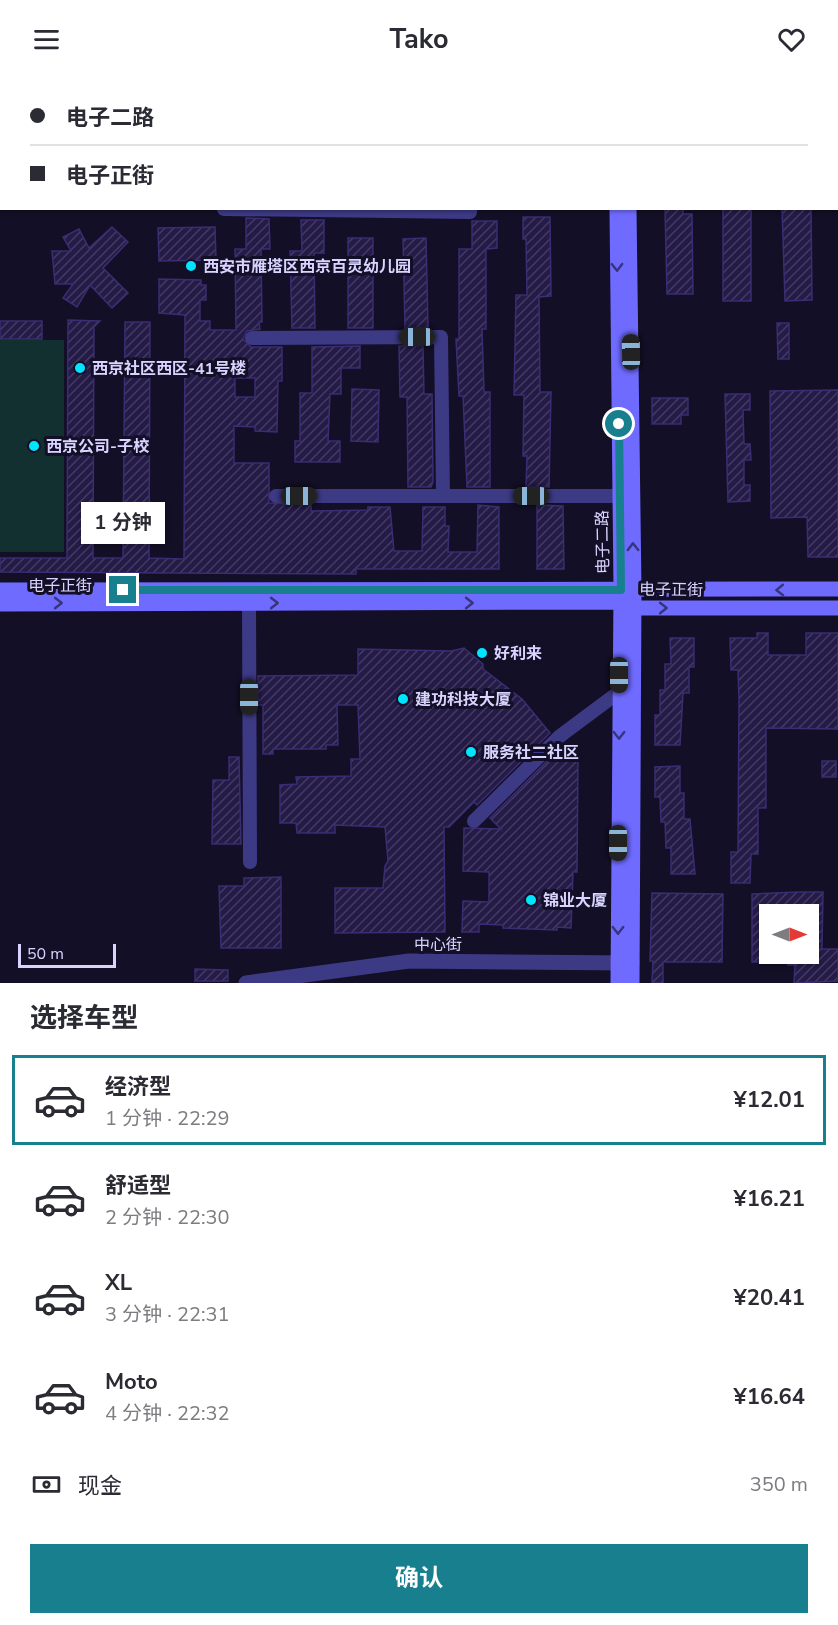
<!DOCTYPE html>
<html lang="zh">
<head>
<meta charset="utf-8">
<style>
  :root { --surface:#fff; --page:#f7f7f7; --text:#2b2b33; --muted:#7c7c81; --line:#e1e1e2; --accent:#187f8f }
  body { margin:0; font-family:"Nunito Sans","Noto Sans SC",sans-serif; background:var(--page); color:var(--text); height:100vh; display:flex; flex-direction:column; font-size:22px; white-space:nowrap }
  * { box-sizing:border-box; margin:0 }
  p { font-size:20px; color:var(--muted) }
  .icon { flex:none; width:33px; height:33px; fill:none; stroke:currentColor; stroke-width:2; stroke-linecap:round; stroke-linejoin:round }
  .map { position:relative; height:905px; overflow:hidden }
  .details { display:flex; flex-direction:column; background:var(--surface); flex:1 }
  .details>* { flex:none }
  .banner { position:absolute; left:0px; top:0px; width:838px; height:132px; box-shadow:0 2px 4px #0004; display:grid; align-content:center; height:132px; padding:0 30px; background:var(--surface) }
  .needle { width:39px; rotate:90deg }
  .controls { position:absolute; left:759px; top:826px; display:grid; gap:12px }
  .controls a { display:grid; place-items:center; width:60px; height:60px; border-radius:0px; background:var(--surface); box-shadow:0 2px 4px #0004; font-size:30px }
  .scale { position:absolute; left:18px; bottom:15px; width:98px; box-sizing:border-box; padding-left:6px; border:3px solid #d9d4ff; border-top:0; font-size:16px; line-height:21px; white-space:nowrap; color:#d9d4ff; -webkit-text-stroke:4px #130f26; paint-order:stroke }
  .end { position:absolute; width:27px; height:27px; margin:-14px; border:8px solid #187f8f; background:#fff; box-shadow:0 0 0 3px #fff }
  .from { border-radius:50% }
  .bubble { position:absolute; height:42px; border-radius:0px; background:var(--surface); box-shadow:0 2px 4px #0004; font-size:20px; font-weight:700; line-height:42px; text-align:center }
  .car { position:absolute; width:18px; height:36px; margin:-18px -9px; border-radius:8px; box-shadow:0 0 4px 2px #0007; background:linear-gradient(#222 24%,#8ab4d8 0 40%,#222 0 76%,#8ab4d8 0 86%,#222 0) }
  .banner b { display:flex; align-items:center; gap:21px; height:57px; font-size:22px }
  .banner b+b { border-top:2px solid var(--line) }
  .banner i { width:15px; height:15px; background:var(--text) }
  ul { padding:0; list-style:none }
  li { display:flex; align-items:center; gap:18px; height:90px; margin:0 12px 9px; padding:0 18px; border:3px solid transparent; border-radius:0px }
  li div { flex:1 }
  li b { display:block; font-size:22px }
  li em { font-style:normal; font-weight:700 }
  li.on { border-color:var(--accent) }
  li>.icon { width:54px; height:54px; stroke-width:1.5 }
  h2 { padding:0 30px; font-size:27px; line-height:72px }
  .pay { display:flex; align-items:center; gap:15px; height:66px; padding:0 30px; font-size:22px }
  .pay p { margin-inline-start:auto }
  .cta { display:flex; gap:12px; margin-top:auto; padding:12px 30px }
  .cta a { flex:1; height:69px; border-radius:0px; background:var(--accent); color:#fff; font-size:24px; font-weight:700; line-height:69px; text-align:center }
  header { display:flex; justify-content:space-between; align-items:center; height:78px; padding:0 30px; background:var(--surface); font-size:27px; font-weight:700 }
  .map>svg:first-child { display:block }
</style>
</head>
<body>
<header><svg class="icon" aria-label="menu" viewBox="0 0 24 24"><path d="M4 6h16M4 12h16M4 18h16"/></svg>Tako<svg class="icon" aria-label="heart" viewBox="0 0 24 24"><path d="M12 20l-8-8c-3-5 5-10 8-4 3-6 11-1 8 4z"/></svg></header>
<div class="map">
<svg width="838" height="905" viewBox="0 0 838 905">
  <defs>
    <pattern id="building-hatch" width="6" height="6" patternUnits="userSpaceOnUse" patternTransform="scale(1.5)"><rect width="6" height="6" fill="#241b47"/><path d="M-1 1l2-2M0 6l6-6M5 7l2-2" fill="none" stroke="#433b63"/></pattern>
  </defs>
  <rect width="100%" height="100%" fill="#130f26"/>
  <rect fill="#12302f" x="0" y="262" width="64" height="212"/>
  <g fill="url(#building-hatch)" stroke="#3b2d73" stroke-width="1.5" fill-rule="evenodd">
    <path d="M665,130H683V136H692L693,216H667Z"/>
    <rect x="723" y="130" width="28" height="93"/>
    <path d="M782,130H811L812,222L785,223Z"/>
    <path d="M523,139H550L551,218L539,219L540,314H551L549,409H526L527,378H523L524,317H514L516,217H527L526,161H523Z"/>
    <path d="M246,140L269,141L270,171H261L262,244H259L260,251L247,253L243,261L251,269H282V303H278L277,354L255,353V349L234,348V385H269V425L311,427V433L368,432V429H390L394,473H422L423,429H445V448H449L448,474H477L478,427L499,429V491H356V496L0,494V480H67L68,242L100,243L94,249L93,480H123L125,244H150L149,480L184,481L185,237L159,235V201L201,202V207H206V222H200V243H210V252H236L235,171H246ZM235,300H255V319H235Z"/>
    <path d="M301,142H324V175H314L315,250H292L290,173H302Z"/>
    <path d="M472,143H497V170L486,171V251H482L484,314H490V409H467L463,318H459L456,261H459V171H472Z"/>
    <path d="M112,149L128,164L103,190L128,215L112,230L90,207L77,229L63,220L73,206H55L52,173H71L63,159L79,151L89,170Z"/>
    <path d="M215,149L216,182L159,183L158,150Z"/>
    <rect x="348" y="160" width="25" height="90"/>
    <path d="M426,160L428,250H405L403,161Z"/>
    <rect x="0" y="243" width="42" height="18"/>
    <path d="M777,245H789V281H778Z"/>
    <path d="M360,268V290H341V316H330L328,363H340V384H295V363H300V315H312V269Z"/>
    <path d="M399,268H423L424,316H432L433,404L431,409H408L407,319H400Z"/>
    <path d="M352,311L379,312L378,364L351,363Z"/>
    <path d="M838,312V479H808L807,439L771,440L770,313Z"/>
    <path d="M725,316H750V332H743L744,366H750L751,382H744V407H750V423L728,424Z"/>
    <path d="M652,320H688V337H681V346H652Z"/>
    <path d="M537,427L563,428L564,491H537Z"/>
    <path d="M757,555H768V577H806V555H838V651L766,650V730H758V776H751L750,805H731V774H738L739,622L738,592H731L730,560H757Z"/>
    <path d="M670,560H694V589H689V615H683L680,667H655V637H660V612H665V586H671Z"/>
    <path d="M464,570L483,586V591L522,621L550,655L477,727L474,724L449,749H444L445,854L335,855V810H383L385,788L388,783L385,749L335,747V755H297L296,745H280V707L297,706L296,699L351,698V681H360L358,627H337L338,667H326V671H273V676H263V627H258V598L358,597V571L451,573Z"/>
    <path d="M564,666L578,683L577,794H573L571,850L557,849V852L503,850V847L479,846V854H462L463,823L489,824V794L463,793L464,750L501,751L490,740Z"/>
    <path d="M229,679H239L241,766H212L213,702H229Z"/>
    <rect x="822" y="683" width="14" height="16"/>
    <path d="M680,688V715H684V741H690L695,796H671V770H666L665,744H661L660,719H655V689Z"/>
    <path d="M281,799V870H221L219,808H244V800Z"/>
    <path d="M798,814H823L822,871H838V903L794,905L795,887H788V876H808V837H770V884H752V816Z"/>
    <path d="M652,815L723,816L722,884H663V905H652L653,883H650Z"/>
    <path d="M195,891L228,892V903H195Z"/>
  </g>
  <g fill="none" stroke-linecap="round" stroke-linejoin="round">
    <g stroke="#3d3a85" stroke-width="14">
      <path d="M373,2V0"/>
      <path d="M471,2V0"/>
      <path d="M224,131L470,134V130"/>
      <path d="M252,260L441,259L443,418"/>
      <path d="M276,418H620"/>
      <path d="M249,525L250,784"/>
      <path d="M474,743L560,658L619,614"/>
    </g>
    <path stroke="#3d3a85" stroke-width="15" d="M246,905L409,883L632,885"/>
    <g stroke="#6f6bff" stroke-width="15">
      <path d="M615,0V2"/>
      <path d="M627,0V2"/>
      <path d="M617,130L621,512L618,905"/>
      <path d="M629,130L634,513L632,905"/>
      <path d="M0,512L838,511"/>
      <path d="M0,526L620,524L634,530H838"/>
    </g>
  </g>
  <defs><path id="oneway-chevron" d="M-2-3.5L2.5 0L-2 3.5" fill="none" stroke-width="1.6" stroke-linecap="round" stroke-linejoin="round" transform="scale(1.5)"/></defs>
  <g stroke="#38347d">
    <use href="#oneway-chevron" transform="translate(617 189) rotate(89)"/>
    <use href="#oneway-chevron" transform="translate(633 469) rotate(-91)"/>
    <use href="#oneway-chevron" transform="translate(780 512) rotate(179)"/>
    <use href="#oneway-chevron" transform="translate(58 525)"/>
    <use href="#oneway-chevron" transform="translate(274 525)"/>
    <use href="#oneway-chevron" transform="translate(469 525)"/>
    <use href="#oneway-chevron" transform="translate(663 530)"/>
    <use href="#oneway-chevron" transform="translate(619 657) rotate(90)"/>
    <use href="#oneway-chevron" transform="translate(618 852) rotate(90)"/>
  </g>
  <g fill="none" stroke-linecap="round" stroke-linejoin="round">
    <path stroke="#187f8f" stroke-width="8" d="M123,512H621L619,346"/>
  </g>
  <g fill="#00e5ff" stroke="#130f26" stroke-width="2">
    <circle cx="191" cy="188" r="6"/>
    <circle cx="80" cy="290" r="6"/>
    <circle cx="34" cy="368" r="6"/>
    <circle cx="482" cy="575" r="6"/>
    <circle cx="403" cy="621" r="6"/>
    <circle cx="471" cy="674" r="6"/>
    <circle cx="531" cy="822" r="6"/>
  </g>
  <g text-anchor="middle" stroke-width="6" stroke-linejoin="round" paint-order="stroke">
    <g font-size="16" font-weight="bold" fill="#d9d4ff" stroke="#130f26" text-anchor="start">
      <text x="203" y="194">西安市雁塔区西京百灵幼儿园</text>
      <text x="92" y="296">西京社区西区-41号楼</text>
      <text x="46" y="374">西京公司-子校</text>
      <text x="494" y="581">好利来</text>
      <text x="415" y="627">建功科技大厦</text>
      <text x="483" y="680">服务社二社区</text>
      <text x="543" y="828">锦业大厦</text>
    </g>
    <g font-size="16" fill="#d9d4ff" stroke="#130f26">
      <text transform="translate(602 464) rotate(-91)" y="6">电子二路</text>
      <text x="60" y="513">电子正街</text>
      <text transform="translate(671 511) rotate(1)" y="6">电子正街</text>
      <text x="438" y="872">中心街</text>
    </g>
  </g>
</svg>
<div class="controls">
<a><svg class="needle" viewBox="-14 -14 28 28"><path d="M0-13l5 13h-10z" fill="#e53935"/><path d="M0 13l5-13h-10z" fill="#7c7c81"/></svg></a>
</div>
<div class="scale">50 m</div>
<i class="end from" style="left:619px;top:346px"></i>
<i class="end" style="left:123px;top:512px"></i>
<div class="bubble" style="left:81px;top:424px;width:84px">1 分钟</div>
<i class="car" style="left:417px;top:259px;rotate:270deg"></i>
<i class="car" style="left:631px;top:274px;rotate:359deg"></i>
<i class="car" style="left:299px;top:418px;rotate:90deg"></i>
<i class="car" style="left:531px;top:418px;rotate:270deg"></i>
<i class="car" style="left:619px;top:597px;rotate:180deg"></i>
<i class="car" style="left:249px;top:619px;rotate:180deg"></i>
<i class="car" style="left:618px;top:765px;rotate:180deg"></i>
<div class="banner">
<b><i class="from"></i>电子二路</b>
<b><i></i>电子正街</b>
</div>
</div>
<section class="details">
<h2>选择车型</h2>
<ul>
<li class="on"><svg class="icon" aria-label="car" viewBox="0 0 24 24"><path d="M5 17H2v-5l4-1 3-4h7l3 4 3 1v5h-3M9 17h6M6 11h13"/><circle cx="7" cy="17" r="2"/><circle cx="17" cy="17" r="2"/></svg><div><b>经济型</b><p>1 分钟 · 22:29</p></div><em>¥12.01</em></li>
<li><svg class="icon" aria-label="car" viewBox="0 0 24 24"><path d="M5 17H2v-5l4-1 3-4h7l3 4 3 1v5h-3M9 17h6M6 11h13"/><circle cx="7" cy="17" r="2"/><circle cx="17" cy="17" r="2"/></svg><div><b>舒适型</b><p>2 分钟 · 22:30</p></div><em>¥16.21</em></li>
<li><svg class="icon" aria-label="car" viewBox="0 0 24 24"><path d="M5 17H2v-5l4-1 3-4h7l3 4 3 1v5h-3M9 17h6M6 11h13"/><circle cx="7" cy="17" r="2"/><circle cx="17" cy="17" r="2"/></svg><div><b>XL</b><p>3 分钟 · 22:31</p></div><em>¥20.41</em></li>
<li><svg class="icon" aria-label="car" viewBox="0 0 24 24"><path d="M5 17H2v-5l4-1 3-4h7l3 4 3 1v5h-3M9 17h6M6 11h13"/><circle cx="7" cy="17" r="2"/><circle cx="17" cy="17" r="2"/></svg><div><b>Moto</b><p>4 分钟 · 22:32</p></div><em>¥16.64</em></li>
</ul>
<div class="pay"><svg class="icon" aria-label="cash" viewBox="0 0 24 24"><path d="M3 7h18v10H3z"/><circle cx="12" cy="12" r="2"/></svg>现金<p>350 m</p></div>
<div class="cta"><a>确认</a></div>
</section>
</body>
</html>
